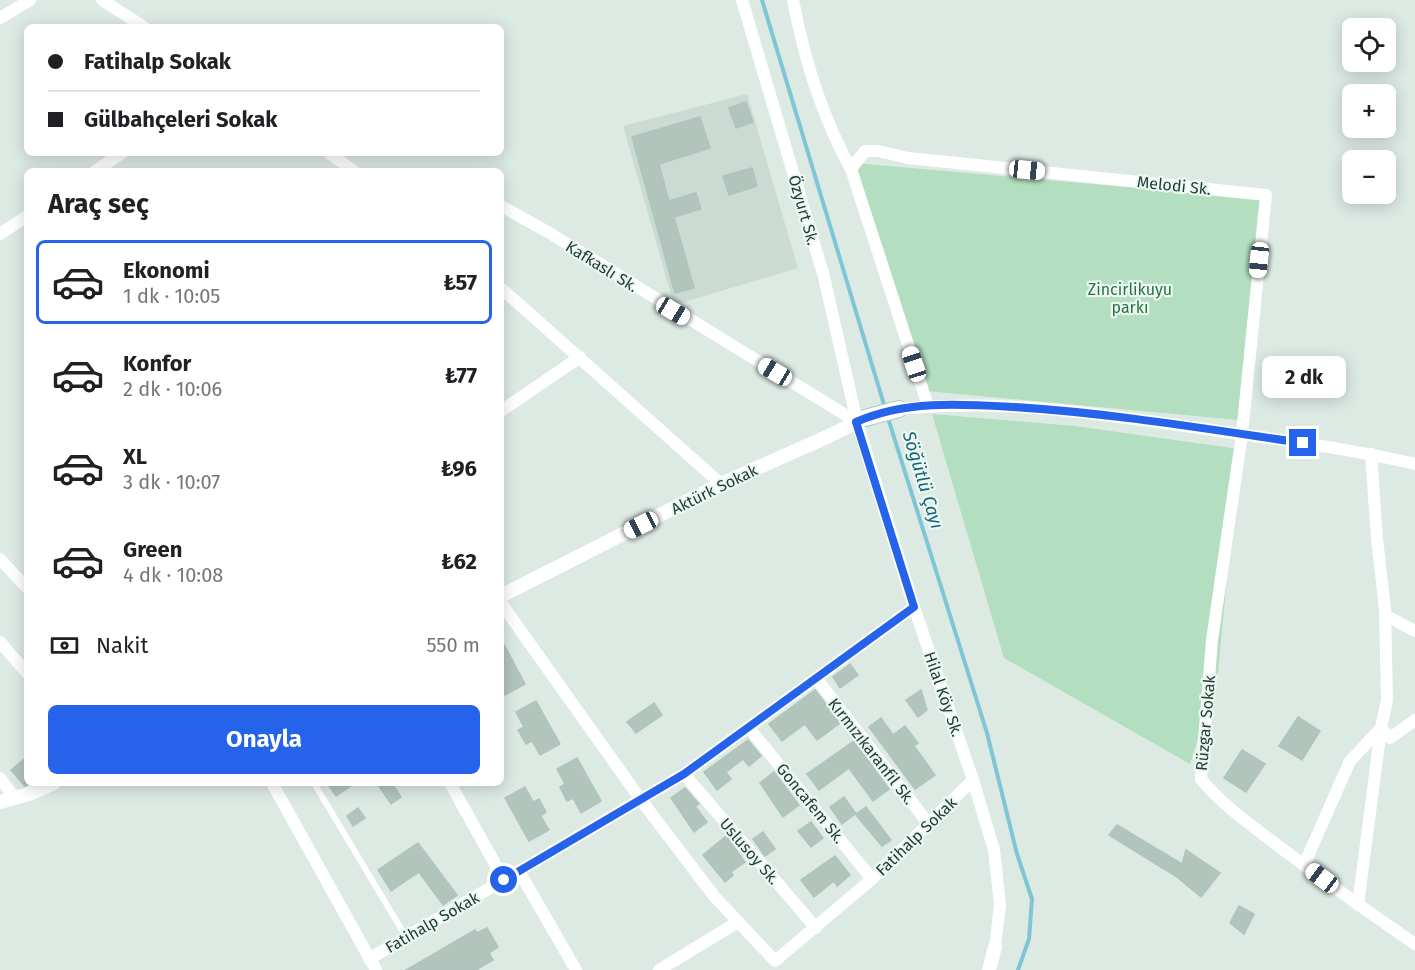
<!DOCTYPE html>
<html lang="tr">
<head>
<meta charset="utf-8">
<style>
  :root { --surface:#fff; --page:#f2f2f2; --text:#202124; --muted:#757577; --line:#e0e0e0; --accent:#2563eb }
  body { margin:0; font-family:"Fira Sans",sans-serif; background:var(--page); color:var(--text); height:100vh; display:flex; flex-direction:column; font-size:22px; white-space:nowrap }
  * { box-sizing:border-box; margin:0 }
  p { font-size:20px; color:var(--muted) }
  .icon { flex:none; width:33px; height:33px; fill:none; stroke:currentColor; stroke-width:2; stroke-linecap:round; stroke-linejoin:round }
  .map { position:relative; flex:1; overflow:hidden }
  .drawer { position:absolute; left:24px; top:168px; width:480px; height:618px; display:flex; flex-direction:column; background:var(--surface); border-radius:9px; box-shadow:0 3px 15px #0003 }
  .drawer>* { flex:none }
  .guide { position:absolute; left:24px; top:24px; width:480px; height:132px; border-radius:9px; box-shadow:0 3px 15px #0003; display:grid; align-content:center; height:132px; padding:0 24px; background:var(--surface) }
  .fabs { position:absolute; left:1342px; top:18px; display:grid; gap:12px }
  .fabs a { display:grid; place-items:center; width:54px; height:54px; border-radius:9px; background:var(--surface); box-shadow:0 3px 15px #0003; font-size:30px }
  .end { position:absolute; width:27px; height:27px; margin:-14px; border:8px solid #2563eb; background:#fff; box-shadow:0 0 0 3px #fff }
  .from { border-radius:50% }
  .bubble { position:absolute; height:42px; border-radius:9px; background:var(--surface); box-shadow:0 3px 15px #0003; font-size:20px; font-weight:700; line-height:42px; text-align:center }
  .car { position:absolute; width:18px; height:36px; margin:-18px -9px; border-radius:8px; box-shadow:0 0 4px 2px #0007; background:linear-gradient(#fff 24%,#345 0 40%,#fff 0 76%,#345 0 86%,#fff 0) }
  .guide b { display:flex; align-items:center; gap:21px; height:57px; font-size:22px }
  .guide b+b { border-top:2px solid var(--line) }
  .guide i { width:15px; height:15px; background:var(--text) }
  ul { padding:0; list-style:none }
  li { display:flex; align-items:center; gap:18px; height:84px; margin:0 12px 9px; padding:0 12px; border:3px solid transparent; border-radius:9px }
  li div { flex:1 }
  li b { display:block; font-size:22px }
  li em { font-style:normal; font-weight:700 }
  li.selected { border-color:var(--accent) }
  li>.icon { width:54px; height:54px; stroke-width:1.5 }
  h2 { padding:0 24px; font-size:27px; line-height:72px }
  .pay { display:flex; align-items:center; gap:15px; height:66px; padding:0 24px; font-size:22px }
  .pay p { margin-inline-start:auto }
  .primary-button { display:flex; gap:12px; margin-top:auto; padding:12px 24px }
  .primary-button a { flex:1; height:69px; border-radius:9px; background:var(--accent); color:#fff; font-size:24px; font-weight:700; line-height:69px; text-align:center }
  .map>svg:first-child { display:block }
</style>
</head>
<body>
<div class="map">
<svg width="1415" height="970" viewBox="0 0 1415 970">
  <rect width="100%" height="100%" fill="#ddeae4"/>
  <path fill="#cbdad3" d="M747,94L798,268L674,305L623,126Z"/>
  <g fill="#b3debf">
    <path d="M855,163L1262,199L1238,420L926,391Z"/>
    <path d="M932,414L1075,426L1239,449L1218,673L1190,764L1004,658Z"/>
  </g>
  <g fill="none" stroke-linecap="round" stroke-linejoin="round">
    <g stroke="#7fc6d5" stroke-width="4">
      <path d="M762,0L885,408"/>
      <path d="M888,418L987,733L1017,854L1032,899L1029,939L1018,970"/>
    </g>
  </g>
  <g fill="#b2c5bd" stroke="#afc4bc" stroke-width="1.5">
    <path d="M746,102L753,122L736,128L729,108Z"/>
    <path d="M700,117L710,148L659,164L669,201L696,193L701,209L674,217L694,288L675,293L632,137Z"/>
    <path d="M752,168L757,186L729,195L723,176Z"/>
    <path d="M501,639L525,684L505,695L501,687Z"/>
    <path d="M850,664L858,675L840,688L833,677Z"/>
    <path d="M815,690L840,723L817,740L805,724L782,741L769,724Z"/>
    <path d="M921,690L927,710L918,717L906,700Z"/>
    <path d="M536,701L560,744L540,755L532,741L526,744L518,730L524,727L516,712Z"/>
    <path d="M654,703L662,715L636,733L627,722Z"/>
    <path d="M1298,717L1320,731L1302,760L1279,746Z"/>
    <path d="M881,718L893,735L905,726L918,743L914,746L935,775L915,789L869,727Z"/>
    <path d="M748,740L761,756L749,766L743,759L726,772L731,779L717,790L704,772Z"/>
    <path d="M854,741L889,789L873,801L849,768L819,790L807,774Z"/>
    <path d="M1242,750L1265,764L1246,792L1224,778Z"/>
    <path d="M27,757V785L25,786L11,770Z"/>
    <path d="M577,758L601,801L581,813L573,798L567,801L560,787L565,784L557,769Z"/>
    <path d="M774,772L799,805L783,817L760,783Z"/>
    <path d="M327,783H355L336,796Z"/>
    <path d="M377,783H392L401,797L391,804Z"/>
    <path d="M525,787L533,802L539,799L546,812L541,816L549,830L529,841L505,798Z"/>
    <path d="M685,788L699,804L695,806L707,822L694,832L671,798Z"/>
    <path d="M844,797L856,814L866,807L891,840L882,846L855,814L842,824L830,807Z"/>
    <path d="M358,808L365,818L353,826L347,816Z"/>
    <path d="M811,822L823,838L811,847L798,831Z"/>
    <path d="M1117,825L1182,864L1186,850L1220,873L1201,897L1177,877L1109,835Z"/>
    <path d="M763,832L775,849L765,856L753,839Z"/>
    <path d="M726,836L745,862L731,872L733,875L725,882L703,855Z"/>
    <path d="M418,843L457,895L443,905L419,872L391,891L378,870Z"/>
    <path d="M835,856L850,875L837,886L834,881L814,897L801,880Z"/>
    <path d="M1239,906L1254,914L1244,934L1230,923Z"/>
    <path d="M487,928L498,947L489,953L493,960L476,970H406L475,930L477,933Z"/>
  </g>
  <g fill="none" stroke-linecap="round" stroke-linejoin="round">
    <defs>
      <path id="secondary" d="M865,418L899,409"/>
    </defs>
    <use href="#secondary" stroke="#afcbc1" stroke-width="18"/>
    <path stroke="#fff" stroke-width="6" d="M314,783L406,937"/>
    <g stroke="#fff" stroke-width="12">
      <path d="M102,0L144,27"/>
      <path d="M742,0L824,277L857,422L914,607L973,780L994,850L1000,905L995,947"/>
      <path d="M793,0C804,58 822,117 851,169"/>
      <path d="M0,18L30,0"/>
      <path d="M329,153L354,171"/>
      <path d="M95,171L122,153"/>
      <path d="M501,206L548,232L857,422"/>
      <path d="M0,234L27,216"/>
      <path d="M501,288L721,484"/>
      <path d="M928,406L851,169L865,151H878L908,158L1266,195L1242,434L1212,640L1201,779C1223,806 1254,827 1281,848C1325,881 1370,913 1415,944"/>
      <path d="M899,409C999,398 1099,414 1199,428C1271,439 1344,447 1415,464"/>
      <path d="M501,411L580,357"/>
      <path d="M0,559L27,588"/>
      <path d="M501,603L641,800L714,896L775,961L872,879L973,780"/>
      <path d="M1385,615L1415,631"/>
      <path d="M0,642L27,673"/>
      <path d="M816,678L928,823"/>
      <path d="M749,728L872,879"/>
      <path d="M684,774L816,928"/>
      <path d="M0,778L15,798"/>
      <path d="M272,783L376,970"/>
      <path d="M450,783L504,880"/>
      <path d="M1304,865L1350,761L1381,728L1387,700L1385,609L1377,539L1371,454"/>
      <path d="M519,871L576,970"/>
      <path d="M1358,905L1381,728L1390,738L1415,720"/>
      <path d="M369,959L684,774L914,607"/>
      <path d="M659,970L738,922"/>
    </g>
    <g stroke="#fff" stroke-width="14">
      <path d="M501,596L721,484L829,436L865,418"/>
      <path d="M0,802L29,794L54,783"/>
      <path d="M989,970L995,947"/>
    </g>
    <use href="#secondary" stroke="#fff" stroke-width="16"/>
  </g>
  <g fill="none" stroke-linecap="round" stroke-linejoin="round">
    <path stroke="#2563eb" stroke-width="8" d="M504,880L684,774L914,607L856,422C906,400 962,404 1014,407C1111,413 1207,429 1303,443"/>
  </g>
  <g text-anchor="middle" stroke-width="4.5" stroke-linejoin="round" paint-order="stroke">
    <g font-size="16" fill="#1d3b33" stroke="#edf7f2">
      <text transform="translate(1174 185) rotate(6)" y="6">Melodi Sk.</text>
      <text transform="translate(804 210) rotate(74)" y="6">Özyurt Sk.</text>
      <text transform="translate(602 266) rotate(32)" y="6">Kafkaslı Sk.</text>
      <text transform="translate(714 489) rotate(-26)" y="6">Aktürk Sokak</text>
      <text transform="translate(944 694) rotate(71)" y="6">Hilal Köy Sk.</text>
      <text transform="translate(1205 723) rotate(-85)" y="6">Rüzgar Sokak</text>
      <text transform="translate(872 751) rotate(52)" y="6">Kırmızıkaranfil Sk.</text>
      <text transform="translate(811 803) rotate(51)" y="6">Goncafem Sk.</text>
      <text transform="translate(916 836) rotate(-44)" y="6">Fatihalp Sokak</text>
      <text transform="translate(750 851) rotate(49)" y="6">Uslusoy Sk.</text>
      <text transform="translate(432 922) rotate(-30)" y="6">Fatihalp Sokak</text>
    </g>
    <g font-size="16" fill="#257445" stroke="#edf7f2">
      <text x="1130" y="295">Zincirlikuyu<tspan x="1130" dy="18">parkı</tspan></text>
    </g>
    <g font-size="18" font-style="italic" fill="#14677a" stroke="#edf7f2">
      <text transform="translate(923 480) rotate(73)" y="6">Söğütlü Çayı</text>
    </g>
  </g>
</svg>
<div class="fabs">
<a><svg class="icon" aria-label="locate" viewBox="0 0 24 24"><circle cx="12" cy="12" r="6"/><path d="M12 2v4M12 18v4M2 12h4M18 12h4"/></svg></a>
<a>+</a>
<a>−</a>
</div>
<i class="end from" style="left:504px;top:880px"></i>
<i class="end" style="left:1303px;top:443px"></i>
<div class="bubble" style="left:1262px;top:356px;width:84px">2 dk</div>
<i class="car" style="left:1027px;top:170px;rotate:96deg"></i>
<i class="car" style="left:1259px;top:260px;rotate:186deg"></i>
<i class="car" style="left:673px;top:311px;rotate:121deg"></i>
<i class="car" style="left:914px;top:364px;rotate:342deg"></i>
<i class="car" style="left:775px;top:372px;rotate:301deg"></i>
<i class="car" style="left:641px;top:525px;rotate:243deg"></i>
<i class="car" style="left:1322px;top:878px;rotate:307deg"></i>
<div class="guide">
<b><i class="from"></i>Fatihalp Sokak</b>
<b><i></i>Gülbahçeleri Sokak</b>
</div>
<section class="drawer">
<h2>Araç seç</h2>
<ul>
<li class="selected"><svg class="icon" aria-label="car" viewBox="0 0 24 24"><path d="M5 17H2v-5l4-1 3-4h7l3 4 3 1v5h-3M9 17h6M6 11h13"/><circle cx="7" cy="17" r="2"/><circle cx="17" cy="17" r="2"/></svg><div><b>Ekonomi</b><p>1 dk · 10:05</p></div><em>₺57</em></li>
<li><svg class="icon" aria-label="car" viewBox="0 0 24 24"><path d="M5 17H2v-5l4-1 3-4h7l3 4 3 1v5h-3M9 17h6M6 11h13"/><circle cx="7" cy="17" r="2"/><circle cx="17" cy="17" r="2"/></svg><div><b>Konfor</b><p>2 dk · 10:06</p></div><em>₺77</em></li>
<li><svg class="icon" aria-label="car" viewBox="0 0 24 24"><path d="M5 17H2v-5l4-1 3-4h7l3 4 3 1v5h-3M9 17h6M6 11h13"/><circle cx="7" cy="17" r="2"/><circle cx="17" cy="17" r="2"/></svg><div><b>XL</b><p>3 dk · 10:07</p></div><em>₺96</em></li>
<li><svg class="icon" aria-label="car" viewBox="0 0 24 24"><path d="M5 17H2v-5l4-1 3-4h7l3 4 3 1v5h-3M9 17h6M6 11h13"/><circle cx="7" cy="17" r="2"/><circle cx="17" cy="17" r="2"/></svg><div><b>Green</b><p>4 dk · 10:08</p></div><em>₺62</em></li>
</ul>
<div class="pay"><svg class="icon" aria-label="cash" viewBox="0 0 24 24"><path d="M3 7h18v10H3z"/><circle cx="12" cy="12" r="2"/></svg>Nakit<p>550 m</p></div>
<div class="primary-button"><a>Onayla</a></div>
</section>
</div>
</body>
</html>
